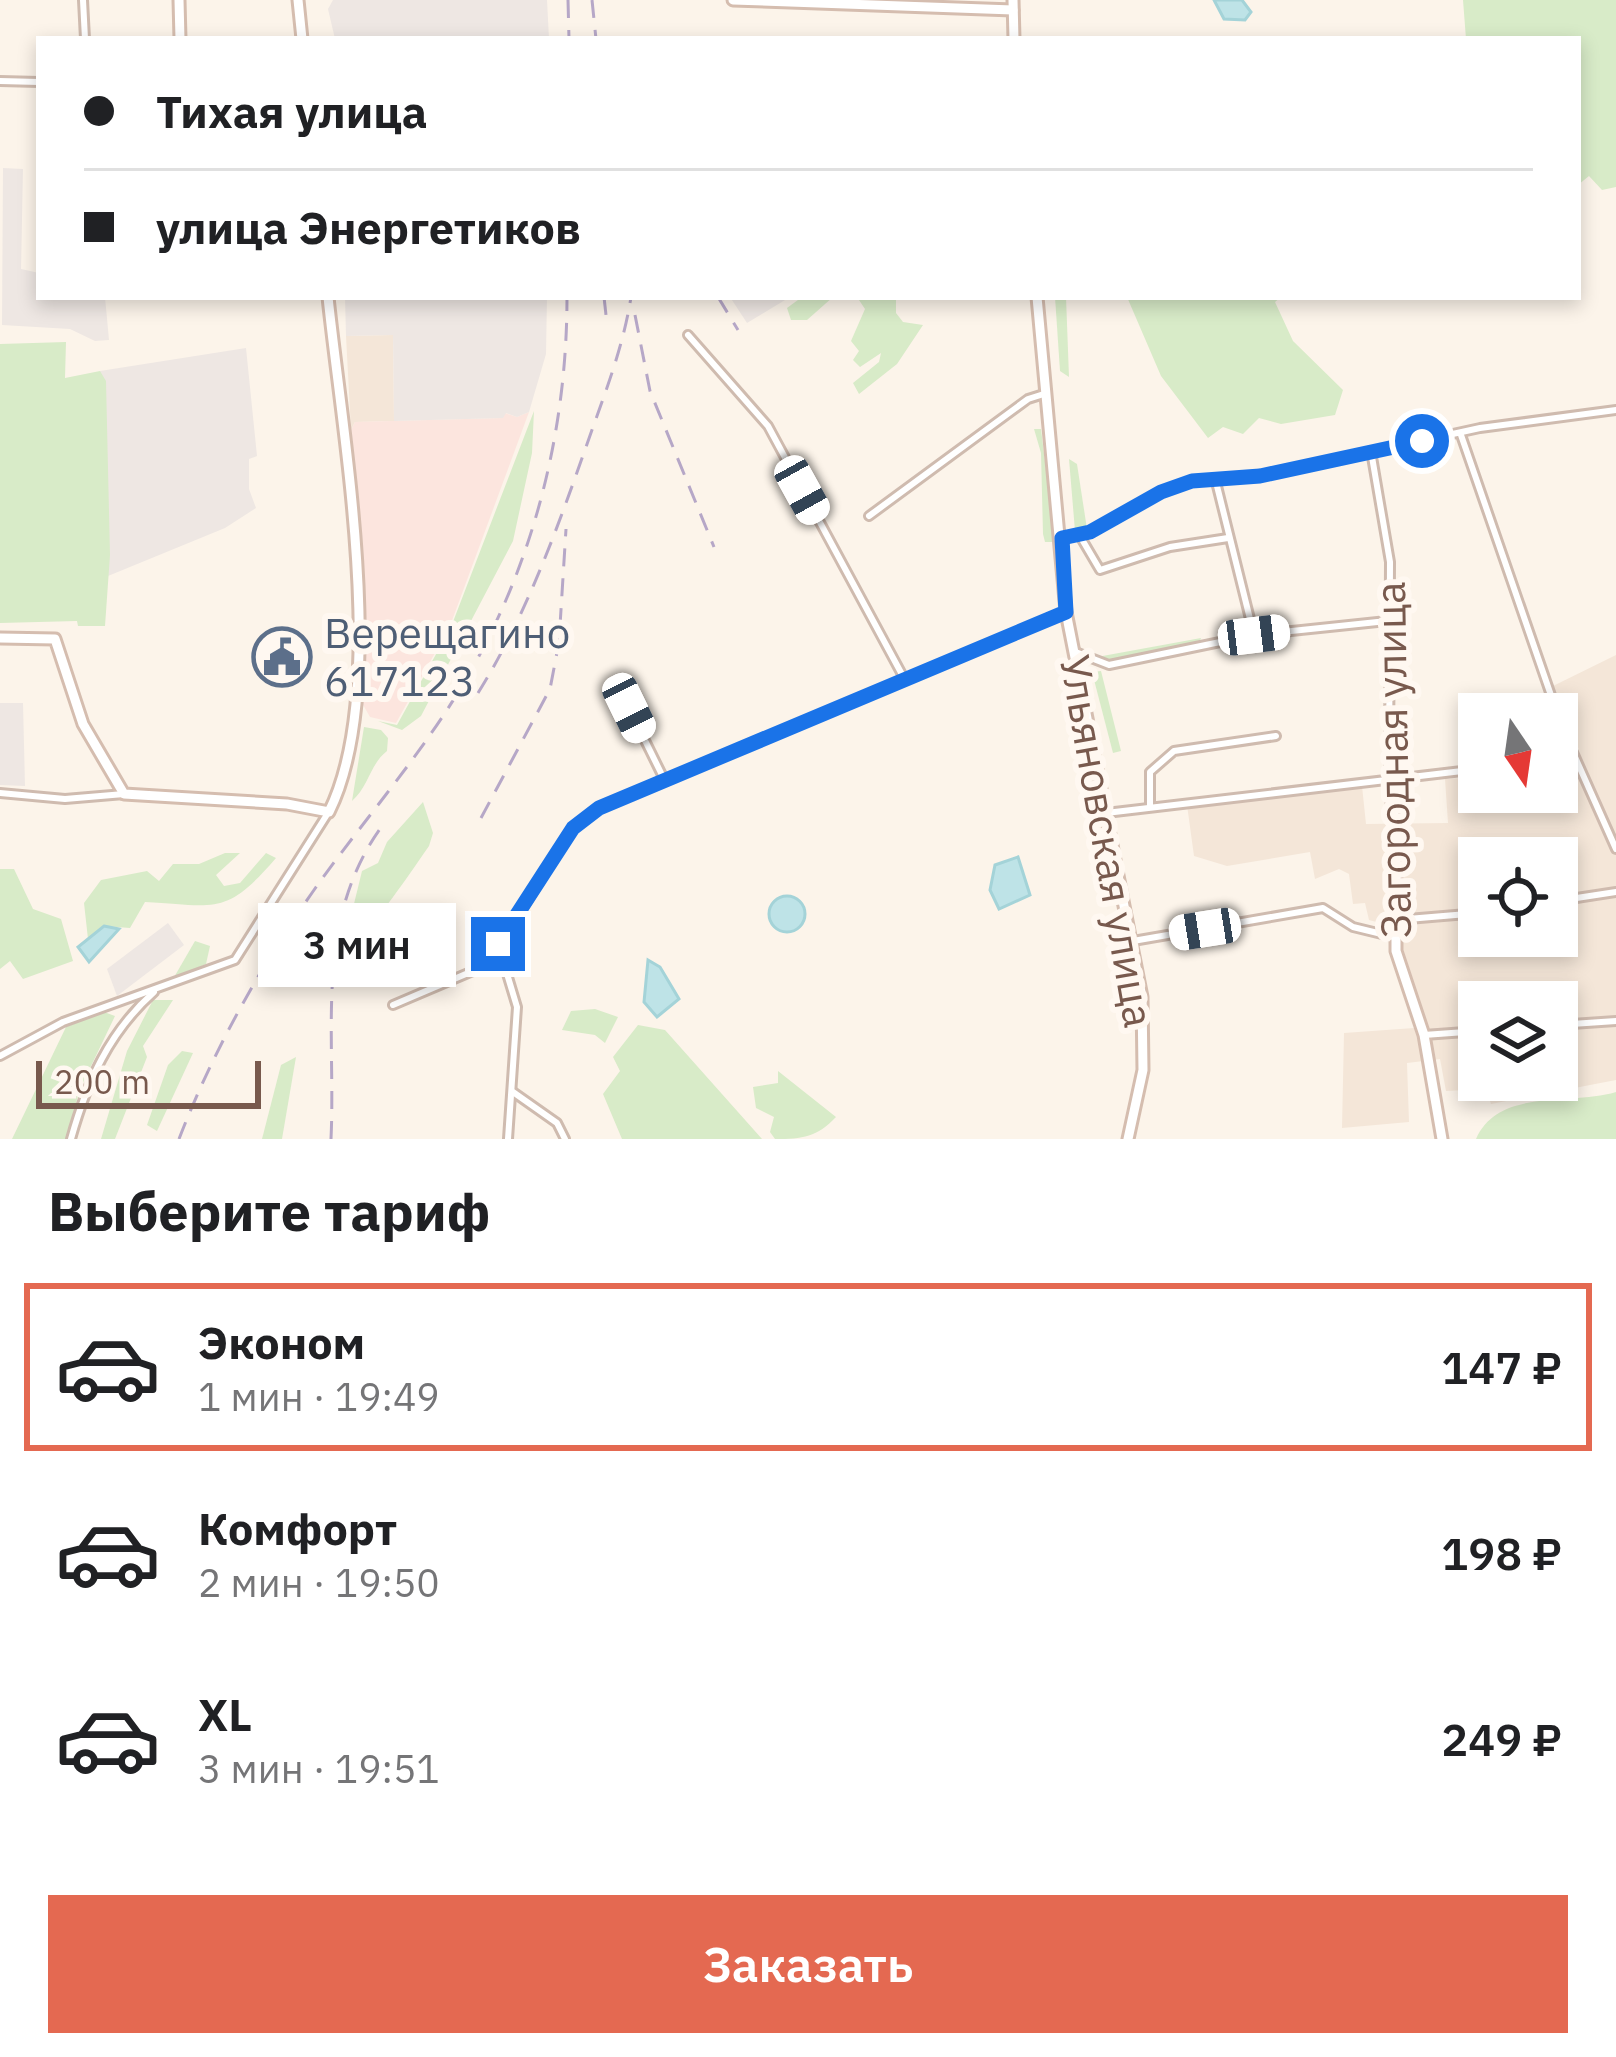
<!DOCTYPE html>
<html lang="ru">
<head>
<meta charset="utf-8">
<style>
  :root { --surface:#fff; --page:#f2f2f2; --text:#202124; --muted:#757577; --line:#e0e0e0; --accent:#e46951 }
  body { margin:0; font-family:"IBM Plex Sans",sans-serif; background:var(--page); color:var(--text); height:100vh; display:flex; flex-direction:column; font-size:45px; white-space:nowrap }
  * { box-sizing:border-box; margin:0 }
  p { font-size:39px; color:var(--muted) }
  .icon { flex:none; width:66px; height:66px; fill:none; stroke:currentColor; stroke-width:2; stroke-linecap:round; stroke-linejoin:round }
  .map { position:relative; height:1139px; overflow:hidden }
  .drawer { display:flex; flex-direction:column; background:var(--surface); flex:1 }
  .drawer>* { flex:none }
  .hud { position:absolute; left:36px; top:36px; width:1545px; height:264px; border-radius:0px; box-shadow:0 6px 18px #0003; display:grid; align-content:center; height:264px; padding:0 48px; background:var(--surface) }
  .needle { width:78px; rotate:167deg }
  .fabs { position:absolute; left:1458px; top:693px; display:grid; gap:24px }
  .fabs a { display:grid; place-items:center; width:120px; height:120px; border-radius:0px; background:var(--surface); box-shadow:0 6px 18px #0003; font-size:60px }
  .scale { position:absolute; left:36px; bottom:30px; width:225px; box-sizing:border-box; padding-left:12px; border:6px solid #78594d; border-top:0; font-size:33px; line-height:42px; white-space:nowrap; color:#78594d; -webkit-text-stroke:9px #fff8f1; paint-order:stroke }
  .end { position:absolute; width:54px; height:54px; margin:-27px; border:15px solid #1a73e8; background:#fff; box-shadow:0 0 0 6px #fff }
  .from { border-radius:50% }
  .bubble { position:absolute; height:84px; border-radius:0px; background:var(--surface); box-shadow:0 6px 18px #0003; font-size:39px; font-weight:600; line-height:84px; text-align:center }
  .car { position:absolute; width:36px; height:72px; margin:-36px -18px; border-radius:15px; box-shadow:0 0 9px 3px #0007; background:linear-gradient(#fff 24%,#345 0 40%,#fff 0 76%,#345 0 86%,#fff 0) }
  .hud b { display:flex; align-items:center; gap:42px; height:114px; font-size:45px }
  .hud b+b { border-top:3px solid var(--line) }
  .hud i { width:30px; height:30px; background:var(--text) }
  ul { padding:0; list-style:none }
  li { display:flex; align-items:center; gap:36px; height:168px; margin:0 24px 18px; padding:0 24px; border:6px solid transparent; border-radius:0px }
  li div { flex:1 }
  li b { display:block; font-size:45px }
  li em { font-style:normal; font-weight:600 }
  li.selected { border-color:var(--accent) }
  li>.icon { width:108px; height:108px; stroke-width:1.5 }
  h2 { padding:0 48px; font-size:54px; line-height:144px }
  .button { display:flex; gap:24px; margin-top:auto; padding:24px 48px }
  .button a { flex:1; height:138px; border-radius:0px; background:var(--accent); color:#fff; font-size:48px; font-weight:600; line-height:138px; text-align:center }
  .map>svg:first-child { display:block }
</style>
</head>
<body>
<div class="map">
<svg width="1616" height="1139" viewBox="0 0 1616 1139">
  <rect width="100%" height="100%" fill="#fcf4ea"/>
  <g fill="#f4e6d8" fill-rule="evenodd">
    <path d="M393,335L394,421L355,422L351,430L346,336Z"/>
    <path d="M1616,655V1080L1491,1104L1486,1089L1446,1091L1440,1059L1407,1063L1409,1122L1342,1128L1344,1033L1428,1027L1408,980L1399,928L1369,920L1365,903L1353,904L1349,874L1339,869L1315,879L1310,852L1227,866L1194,856L1187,805L1362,786L1366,824L1448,823L1445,779L1477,777L1479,792H1557V758L1579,750L1553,686ZM1479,858H1557V936H1479ZM1479,1002H1557V1080H1479Z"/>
  </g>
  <path fill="#fce5de" d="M529,412L450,626L396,723L370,717L362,703L364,574L351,430L355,422L502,418L505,413L517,417Z"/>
  <g fill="#eee7e3">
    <path d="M333,0H547L549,39H335L328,9Z"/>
    <path d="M3,168L23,169L21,269L39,273V297H105L109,340L95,341L70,329L2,325Z"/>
    <path d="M345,297H547L546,354L529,412L517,417L506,413L503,418L394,421L393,335L346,336Z"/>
    <path d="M730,297H790L747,323Z"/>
    <path d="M246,348L257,456L249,459V489L256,508L225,528L108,576L100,371Z"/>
    <path d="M0,703H23L25,786L0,785Z"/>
    <path d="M168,923L184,945L117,996L107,969Z"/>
  </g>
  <g fill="#d8ebc8">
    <path d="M1463,0H1616V187L1602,190L1589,176L1578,185V39H1466Z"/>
    <path d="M802,297H833L807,320H791L787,308Z"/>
    <path d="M857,297H896V313L903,322L923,325L897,364L859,394L853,383L879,362L881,353L860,367L853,360L859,351L851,341L865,309Z"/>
    <path d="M1055,297H1066L1069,377L1060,371Z"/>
    <path d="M1127,297H1281L1275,302L1293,341L1343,390L1335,415L1281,424L1259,418L1243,434L1223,427L1208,438L1161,376Z"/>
    <path d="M66,342L65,378L100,371L106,381L110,555L105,626H78L77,621L0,623V344Z"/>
    <path d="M534,411L532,453L513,541L421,716L402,730L378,721L397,725L451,627Z"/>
    <path d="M1034,429H1041L1055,542H1045L1043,534L1041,453Z"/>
    <path d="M1069,459L1077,464L1087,529L1075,531Z"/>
    <path d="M1201,638L1199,643L1114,661L1097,657Z"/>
    <path d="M1101,671L1121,751L1113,753L1092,672Z"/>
    <path d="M364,727L381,730L388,738L387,751C370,764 369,786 352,801Z"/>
    <path d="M423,802L433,833L429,846C402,885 373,928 341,957L362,871L378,863L387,842Z"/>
    <path d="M225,853H240L216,875L224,886L240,883L266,853L276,858C226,916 217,906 145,902L130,928L104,926L88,939L84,903L101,880L147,871L159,881L173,864H199Z"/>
    <path d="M0,869H14L33,909L61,919L73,961L23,979L10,961L0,969Z"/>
    <path d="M195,941L210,946L206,964L173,979Z"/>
    <path d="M153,1000H173L143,1046L147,1057L115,1139H101L127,1051Z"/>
    <path d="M595,1009L618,1017L605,1043L595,1035L562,1030L571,1011Z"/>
    <path d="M104,1012L115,1016L80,1089L66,1139H12L66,1027Z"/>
    <path d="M638,1025L665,1030L762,1139H622L603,1094L620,1071L613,1057Z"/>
    <path d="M182,1051L193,1053L157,1131L147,1125L168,1065Z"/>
    <path d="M296,1057L282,1139H262L281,1065Z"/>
    <path d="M778,1071L836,1117C817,1137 803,1139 775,1139L770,1132L774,1117L756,1108L753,1087L778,1083Z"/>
    <path d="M1616,1092V1139H1476C1499,1087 1571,1106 1616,1092Z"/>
  </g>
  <g fill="#bee3e7" stroke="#a4d3d8" stroke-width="3">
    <path d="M1214,0H1242L1251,12L1245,20L1224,19Z"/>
    <path d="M1018,857L1030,895L999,909L990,890L995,865Z"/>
    <circle cx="787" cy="914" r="18"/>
    <path d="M104,926L119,929L89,962L78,947Z"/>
    <path d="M648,960L660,967L679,999L657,1017L644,1002Z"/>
  </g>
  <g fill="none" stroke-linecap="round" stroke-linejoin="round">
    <defs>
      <g id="street">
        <path d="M83,0L85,39"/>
        <path d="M0,81L39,82"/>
        <path d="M688,335L768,426L905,680"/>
        <path d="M1461,435L1563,730L1616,849"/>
        <path d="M1371,451L1390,562L1389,781"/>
        <path d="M1216,482L1254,635"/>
        <path d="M869,516L1028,399L1047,393"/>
        <path d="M1080,536L1100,570L1170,547L1228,538"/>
        <path d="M1062,538L1090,532L1161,492L1192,481L1260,476L1480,428L1616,410"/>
        <path d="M1073,651L1109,665L1254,635L1387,621"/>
        <path d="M629,708L663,777"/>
        <path d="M1557,753L1572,750"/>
        <path d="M0,793L65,799L124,794"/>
        <path d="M1150,806V772L1174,751L1276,736"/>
        <path d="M1106,813L1479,769"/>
        <path d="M1557,901L1616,892"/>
        <path d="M1396,920L1479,913"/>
        <path d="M1133,941L1323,908L1353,927L1394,937"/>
        <path d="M498,944L517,1007L508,1139"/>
        <path d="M393,1005L487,965L573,828L599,808L1066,612"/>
        <path d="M1557,1025L1616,1021"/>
        <path d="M1424,1035L1479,1031"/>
        <path d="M0,1056L63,1022L235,960L328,813"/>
        <path d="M513,1092L557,1123L565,1139"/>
        <path d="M71,1139C87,1082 109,1032 154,992"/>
      </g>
      <g id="secondary">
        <path d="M179,0L180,39"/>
        <path d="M298,0L302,39"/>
        <path d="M733,0L1013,10"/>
        <path d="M1013,0L1014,39"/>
        <path d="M1037,297L1066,612L1142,997L1143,1070L1128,1139"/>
        <path d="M0,638L55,639L83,724L124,794L287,804L329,812C390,689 342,434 328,297"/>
        <path d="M1389,781L1396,831V951L1424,1035L1442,1139"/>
      </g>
    </defs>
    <use href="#street" stroke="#cfbbaf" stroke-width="12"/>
    <use href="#secondary" stroke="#d5bdaf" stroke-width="15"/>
    <use href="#street" stroke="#fff" stroke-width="6"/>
    <use href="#secondary" stroke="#fff" stroke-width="9"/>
    <g stroke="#b6a7c7" stroke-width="3" stroke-dasharray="18 12" stroke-linecap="butt">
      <path d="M568,0L569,39"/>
      <path d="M592,0L596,39"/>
      <path d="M604,297L606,315"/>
      <path d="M718,297L738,330"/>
      <path d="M635,315L650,391L714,547"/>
      <path d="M478,693C526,616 556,532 586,447C603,398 623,349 631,297"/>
      <path d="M481,818L550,689L559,642L566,529"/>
      <path d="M179,1139C213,1051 260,967 314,890C365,818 425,751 469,674C535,559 567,429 567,297"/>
      <path d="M331,1139C336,1032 314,922 380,829"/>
    </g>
  </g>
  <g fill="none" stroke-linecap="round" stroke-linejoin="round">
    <path stroke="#1a73e8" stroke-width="15" d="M498,944L573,828L599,808L1066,612L1062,538L1090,532L1161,492L1192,481L1260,476L1422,441"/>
  </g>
  <defs>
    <symbol id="civic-ring" viewBox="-11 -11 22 22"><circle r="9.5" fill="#fff8f1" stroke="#5c6f8a" stroke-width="1.5"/><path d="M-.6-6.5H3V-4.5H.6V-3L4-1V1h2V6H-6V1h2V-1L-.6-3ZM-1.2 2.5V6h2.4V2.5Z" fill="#5c6f8a"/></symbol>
  </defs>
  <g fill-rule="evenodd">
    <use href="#civic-ring" x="249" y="624" width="66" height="66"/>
  </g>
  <g text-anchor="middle" stroke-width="12" stroke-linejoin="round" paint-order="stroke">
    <g font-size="42" fill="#4e5e75" stroke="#fff8f1" text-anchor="start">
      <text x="324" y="648">Верещагино<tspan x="324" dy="48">617123</tspan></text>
    </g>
    <g font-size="42" fill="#78594d" stroke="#fff8f1">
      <text transform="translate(1393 760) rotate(-91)" y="15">Загородная улица</text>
      <text transform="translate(1107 841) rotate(80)" y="15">Ульяновская улица</text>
    </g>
  </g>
</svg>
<div class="fabs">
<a><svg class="needle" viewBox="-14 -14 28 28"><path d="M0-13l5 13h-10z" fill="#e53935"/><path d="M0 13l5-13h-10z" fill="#757577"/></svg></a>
<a><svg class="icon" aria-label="locate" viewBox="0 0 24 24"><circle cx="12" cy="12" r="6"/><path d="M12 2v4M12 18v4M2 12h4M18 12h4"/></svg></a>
<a><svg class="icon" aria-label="layers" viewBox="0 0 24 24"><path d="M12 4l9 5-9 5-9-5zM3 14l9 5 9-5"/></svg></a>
</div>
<div class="scale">200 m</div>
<i class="end from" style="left:1422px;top:441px"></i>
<i class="end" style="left:498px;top:944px"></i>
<div class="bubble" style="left:258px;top:903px;width:198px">3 мин</div>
<i class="car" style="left:802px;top:490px;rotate:151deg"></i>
<i class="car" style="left:1254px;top:635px;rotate:83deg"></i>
<i class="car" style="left:629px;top:708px;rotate:154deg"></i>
<i class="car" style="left:1205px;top:929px;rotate:261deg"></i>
<div class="hud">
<b><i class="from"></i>Тихая улица</b>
<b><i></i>улица Энергетиков</b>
</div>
</div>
<section class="drawer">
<h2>Выберите тариф</h2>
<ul>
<li class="selected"><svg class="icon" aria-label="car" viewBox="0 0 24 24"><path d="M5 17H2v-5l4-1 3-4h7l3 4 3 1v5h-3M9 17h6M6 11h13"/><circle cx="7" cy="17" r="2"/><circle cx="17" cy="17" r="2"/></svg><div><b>Эконом</b><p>1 мин · 19:49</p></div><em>147 ₽</em></li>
<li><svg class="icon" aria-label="car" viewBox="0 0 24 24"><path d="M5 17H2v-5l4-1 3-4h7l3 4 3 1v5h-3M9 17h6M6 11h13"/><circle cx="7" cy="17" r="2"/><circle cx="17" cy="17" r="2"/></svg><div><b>Комфорт</b><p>2 мин · 19:50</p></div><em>198 ₽</em></li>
<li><svg class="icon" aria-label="car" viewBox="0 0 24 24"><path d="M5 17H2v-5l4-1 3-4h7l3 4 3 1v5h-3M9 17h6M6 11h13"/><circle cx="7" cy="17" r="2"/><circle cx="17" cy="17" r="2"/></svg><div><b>XL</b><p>3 мин · 19:51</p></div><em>249 ₽</em></li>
</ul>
<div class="button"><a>Заказать</a></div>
</section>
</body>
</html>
